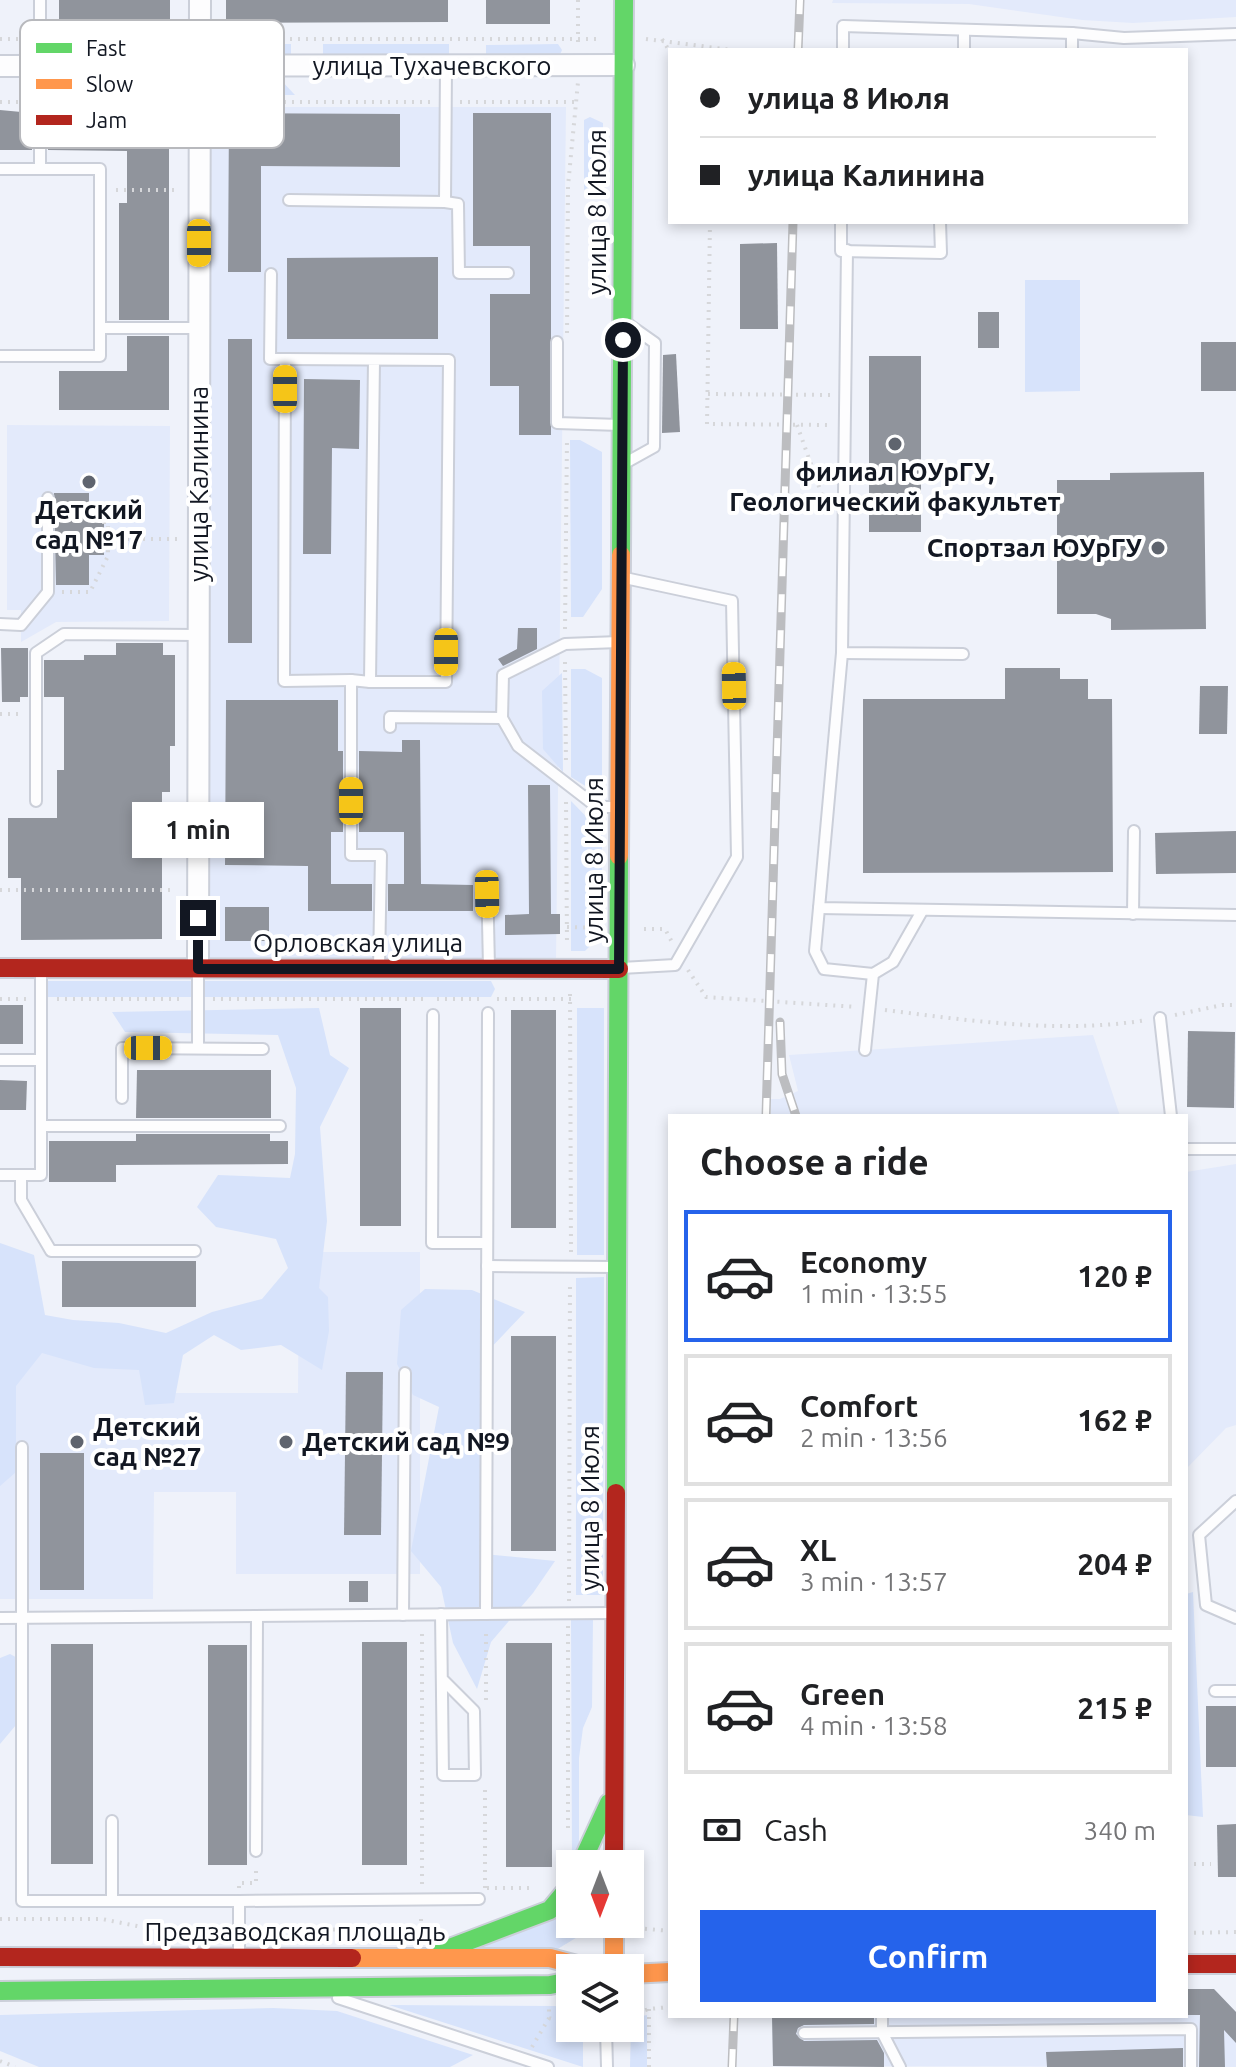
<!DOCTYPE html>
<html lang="en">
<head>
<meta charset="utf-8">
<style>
  :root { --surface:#fff; --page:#f6f6f6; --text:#202124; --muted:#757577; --line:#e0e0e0; --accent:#2563eb }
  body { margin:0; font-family:Ubuntu,sans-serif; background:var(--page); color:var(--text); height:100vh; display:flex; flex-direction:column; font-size:30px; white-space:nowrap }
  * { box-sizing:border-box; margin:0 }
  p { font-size:26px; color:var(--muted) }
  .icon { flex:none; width:44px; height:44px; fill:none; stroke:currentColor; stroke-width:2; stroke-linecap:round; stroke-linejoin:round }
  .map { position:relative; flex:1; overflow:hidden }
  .side { position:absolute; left:668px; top:1114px; width:520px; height:904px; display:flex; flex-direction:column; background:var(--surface); border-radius:0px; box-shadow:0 4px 12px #0003 }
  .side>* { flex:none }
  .guide { position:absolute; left:668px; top:48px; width:520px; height:176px; border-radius:0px; box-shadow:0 4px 12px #0003; display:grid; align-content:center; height:176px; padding:0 32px; background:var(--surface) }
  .needle { width:52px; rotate:180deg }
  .controls { position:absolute; left:556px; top:1850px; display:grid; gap:16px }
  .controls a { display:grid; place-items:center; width:88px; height:88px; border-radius:0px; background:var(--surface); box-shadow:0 4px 12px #0003; font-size:40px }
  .end { position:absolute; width:36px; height:36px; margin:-18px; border:10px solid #121722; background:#fff; box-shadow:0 0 0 4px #fff }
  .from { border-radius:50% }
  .bubble { position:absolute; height:56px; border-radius:0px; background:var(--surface); box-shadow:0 4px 12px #0003; font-size:26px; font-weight:700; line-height:56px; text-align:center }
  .car { position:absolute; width:24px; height:48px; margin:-24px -12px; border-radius:10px; box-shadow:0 0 6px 2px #0007; background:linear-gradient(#f5c518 24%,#345 0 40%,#f5c518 0 76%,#345 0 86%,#f5c518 0) }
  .guide b { display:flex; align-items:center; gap:28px; height:76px; font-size:30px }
  .guide b+b { border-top:2px solid var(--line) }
  .guide i { width:20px; height:20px; background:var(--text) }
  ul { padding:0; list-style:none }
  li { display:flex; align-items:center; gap:24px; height:132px; margin:0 16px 12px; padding:0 16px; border:4px solid var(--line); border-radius:0px }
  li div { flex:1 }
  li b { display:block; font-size:30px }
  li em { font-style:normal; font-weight:700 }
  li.active { border-color:var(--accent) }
  li>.icon { width:72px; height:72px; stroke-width:1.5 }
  h2 { padding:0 32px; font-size:36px; line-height:96px }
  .pay { display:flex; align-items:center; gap:20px; height:88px; padding:0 32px; font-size:30px }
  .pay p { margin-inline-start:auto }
  .button { display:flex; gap:16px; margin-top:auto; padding:16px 32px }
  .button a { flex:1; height:92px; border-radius:0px; background:var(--accent); color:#fff; font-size:32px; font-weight:700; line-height:92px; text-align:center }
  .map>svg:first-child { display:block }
</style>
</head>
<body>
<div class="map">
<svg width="1236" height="2067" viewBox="0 0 1236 2067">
  <rect width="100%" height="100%" fill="#eff2fa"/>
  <g fill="#e3eafb">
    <path d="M833,0H1236V17L1133,23L1082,20L969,4L832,3Z"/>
    <path d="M206,107H566L556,961H204Z"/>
    <path d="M7,425L170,426L169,621L56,622L21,642V610H7Z"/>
    <path d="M1093,1035L1120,1116H771V1099H780L798,1091L789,1055Z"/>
    <path d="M1236,1164V1425L1226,1428L1186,1469V1172Z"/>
    <path d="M299,1252H420V1574H236V1492H154L153,1599H0V1341H153L154,1393H298Z"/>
    <path d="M1186,1989H1214L1236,2012V2067L773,2066L772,2016H1186Z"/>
  </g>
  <g fill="#d7e3fb">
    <rect x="226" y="44" width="65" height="13"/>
    <rect x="323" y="44" width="126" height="13"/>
    <path d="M558,44L562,50L559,57H486V45Z"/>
    <path d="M220,79H280L295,95H212Z"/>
    <path d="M590,117L603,123V178L584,190V120Z"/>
    <path d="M1025,280H1080V391L1025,392Z"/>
    <path d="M570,440H580L602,452V589L583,617H571Z"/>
    <path d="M571,669H585L602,678V784L595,792L571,777Z"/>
    <path d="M562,673L563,772L543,749L542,691Z"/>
    <path d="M571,801L602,833V934L585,951H571Z"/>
    <rect x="46" y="981" width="149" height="16"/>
    <path d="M202,981H491L495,989L491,997H202Z"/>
    <path d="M319,1008L330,1055L349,1068L320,1127L327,1221L319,1288L328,1297L329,1331L322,1370L281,1345L241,1350L214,1335L183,1355L174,1403L145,1405L139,1370L94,1368L42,1353L16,1386V1472L0,1486V1243L34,1255L45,1315L73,1320L119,1323L166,1333L212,1312L262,1299L288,1268L276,1239L216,1227L197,1207L218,1175L290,1178L295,1154L296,1088L278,1035L125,1032L112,1012Z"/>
    <rect x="577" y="1008" width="27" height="247"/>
    <path d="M604,1277L603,1595H576V1278Z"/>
    <path d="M425,1289L472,1290L525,1312L485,1354L484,1554L555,1561L533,1593L491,1642L477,1689L453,1643L441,1587L411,1551L439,1407L413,1395L397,1364L401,1310Z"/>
    <path d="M1193,1592L1203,1817L1186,1815V1594Z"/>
    <path d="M593,1619L592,1707L583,1728L579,1758V1850L572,1864L571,1620Z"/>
    <path d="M10,1654L27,1663L26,1713L0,1744V1658Z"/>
    <path d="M570,1899V1924H589V1930L556,1950L455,1953Z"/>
    <path d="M389,2005L555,2006L570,2010V2028H583V2067Z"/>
    <path d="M273,2008L337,2011L473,2055L450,2067H39L0,2051V2015Z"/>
    <path d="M647,2015V2067H630L631,2026L637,2017Z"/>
  </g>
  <g fill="#90949c">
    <rect x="59" y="0" width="111" height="21"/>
    <path d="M226,0H448V22L226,23Z"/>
    <rect x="486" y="0" width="64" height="24"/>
    <path d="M0,110L32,113V150H0Z"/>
    <path d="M48,113H169V320H119V203H127V151L48,150Z"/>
    <path d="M229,113L400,114V167L261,166V272H228Z"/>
    <path d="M473,113H551V435H519V386H490V294H530V246H473Z"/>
    <path d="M777,243L778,329H740V244Z"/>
    <path d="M438,257V339H287V258Z"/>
    <rect x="978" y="312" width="21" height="36"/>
    <path d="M127,336H169V410H59V371H127Z"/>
    <rect x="228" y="339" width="24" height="304"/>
    <rect x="1201" y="342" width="35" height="49"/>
    <path d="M676,354L680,432L662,433L663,355Z"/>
    <rect x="869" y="356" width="52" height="176"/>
    <path d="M304,379L360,380L359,449L332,448L331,554H303Z"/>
    <path d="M1204,472L1206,629L1111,630V619L1096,614H1057V480H1110V473Z"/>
    <path d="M54,493H89V522H104V555H89V585H56Z"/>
    <path d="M518,628H537V649L503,666L498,659L517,649Z"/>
    <path d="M116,643H163V655H175V746H170V792H162V939L21,940V878H8V818H57V770H64V697H44V660H84V655H116Z"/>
    <path d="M1,648H28V697H20V702H2Z"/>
    <path d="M1005,668H1060V679H1088V699H1112L1113,872L863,873V699H1005Z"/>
    <path d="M1200,686H1228L1227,734H1199Z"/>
    <path d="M226,700H338V751H343V832H331V884H372V911H308V866L225,865Z"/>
    <path d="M402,740H420L421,884L473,885V911H388V884H404V832H359V751L402,752Z"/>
    <path d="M528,785H550L551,914H560V934L505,935V915L529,914Z"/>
    <path d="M1236,831V873L1156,874L1155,833Z"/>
    <rect x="225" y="907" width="44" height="34"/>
    <rect x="0" y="1005" width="23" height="39"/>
    <rect x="360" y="1008" width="41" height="218"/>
    <rect x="511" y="1010" width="45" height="218"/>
    <path d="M1188,1031L1235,1032L1234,1108L1187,1107Z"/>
    <path d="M137,1070H271V1118H136Z"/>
    <path d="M0,1080L27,1081L26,1110H0Z"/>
    <path d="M136,1134H270V1141H288V1164L116,1165V1182H49V1141H136Z"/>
    <rect x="62" y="1261" width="134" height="46"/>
    <rect x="511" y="1336" width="45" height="215"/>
    <path d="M346,1372H383L381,1535H344Z"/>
    <rect x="40" y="1453" width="44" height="137"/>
    <rect x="349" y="1581" width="19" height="21"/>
    <rect x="362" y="1642" width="45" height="223"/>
    <rect x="506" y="1643" width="46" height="224"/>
    <rect x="51" y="1644" width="42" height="220"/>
    <rect x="208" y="1645" width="39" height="220"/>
    <rect x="1206" y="1706" width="30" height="61"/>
    <path d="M1236,1824V1877H1218L1217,1825Z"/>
    <path d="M1186,1989H1214L1236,2012V2043L1224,2030L1225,2067H1199L1200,2015H1186Z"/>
    <path d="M772,2016H874V2024L804,2025L798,2028L796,2034L804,2041L877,2040L884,2053V2067L773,2066Z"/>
    <path d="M1183,2048V2067H1047L1046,2052Z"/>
  </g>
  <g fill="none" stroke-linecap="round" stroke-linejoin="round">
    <defs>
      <g id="lane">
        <path d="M964,30V50"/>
        <path d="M843,50V26L1072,33L1124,38L1236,34"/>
        <path d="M1072,50V33"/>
        <path d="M0,169H40"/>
        <path d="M289,200L445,202L446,66"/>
        <path d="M445,202L458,204L459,273H508"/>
        <path d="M841,222V251L941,253L940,222"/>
        <path d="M847,250L842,653L963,654"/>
        <path d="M271,274L270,359H285L284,681L351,680"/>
        <path d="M100,328H199"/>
        <path d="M557,342V423L620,425"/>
        <path d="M0,356H100V169H40V0"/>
        <path d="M285,359L449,360L446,682H370L374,360"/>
        <path d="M627,462L654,447L655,343L628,324"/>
        <path d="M0,624L21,625L48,592V498"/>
        <path d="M842,653L819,908L1236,915"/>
        <path d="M370,682L351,680V855H381L379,966"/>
        <path d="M390,727V717L502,718"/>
        <path d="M36,801V653L64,634L198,635"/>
        <path d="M615,807H597L518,746L502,718L503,675L565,644L619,642"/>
        <path d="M487,877L489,967"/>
        <path d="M819,908L815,951L824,969L873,974"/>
        <path d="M1133,914L1134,831"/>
        <path d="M621,968L675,965L737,857L732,601L625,578"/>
        <path d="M198,970V1048"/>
        <path d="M433,1015L432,1243H487"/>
        <path d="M1160,1018L1171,1116"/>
        <path d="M865,1050L873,974L893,962L922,911"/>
        <path d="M0,1060H41"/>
        <path d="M122,1098V1048L263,1049"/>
        <path d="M41,1126H280"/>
        <path d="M1186,1149H1236"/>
        <path d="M0,1175H41V969"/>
        <path d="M21,1175V1200L51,1251H195"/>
        <path d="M487,1266L615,1267"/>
        <path d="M22,1447V1901H239V1955"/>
        <path d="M1236,1501L1199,1535L1206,1605L1236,1618"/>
        <path d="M441,1614L443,1775H475L474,1711L442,1679"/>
        <path d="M486,1614L488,1013"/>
        <path d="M403,1615L405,1373"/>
        <path d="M0,1618L614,1613"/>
        <path d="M1215,1691H1236"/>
        <path d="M112,1821V1901"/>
        <path d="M256,1851L257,1616"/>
        <path d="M239,1901L479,1899"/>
        <path d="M338,1998L548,2067"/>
        <path d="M882,2016V2032L900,2067"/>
        <path d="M606,2028L607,2067"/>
        <path d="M804,2033L1191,2029V2067"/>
      </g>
      <g id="street">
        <path d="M0,66L624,65"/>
        <path d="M198,969L200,0"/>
      </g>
      <g id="fast">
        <path d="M621,555L624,0"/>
        <path d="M616,1493L619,856"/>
        <path d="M581,1864L609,1803"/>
        <path d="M442,1951L550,1910L570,1886"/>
        <path d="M0,1991L550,1985L570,1981"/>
      </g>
      <g id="slow">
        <path d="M619,856L621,555"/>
        <path d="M614,1924V1968"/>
        <path d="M352,1958H550L588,1968"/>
        <path d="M630,1974L670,1972"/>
      </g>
      <g id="jam">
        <path d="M0,968L619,969"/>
        <path d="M614,1864L616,1493"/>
        <path d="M0,1957L352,1958"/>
        <path d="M1186,1964H1236"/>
      </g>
    </defs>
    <use href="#lane" stroke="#cbcfd9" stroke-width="14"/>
    <use href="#street" stroke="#cbcfd9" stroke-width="24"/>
    <use href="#fast" stroke="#cbcfd9" stroke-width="22"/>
    <use href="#slow" stroke="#cbcfd9" stroke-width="22"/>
    <use href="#jam" stroke="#cbcfd9" stroke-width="22"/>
    <g stroke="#d6d7da" stroke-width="4" stroke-dasharray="2 6" stroke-linecap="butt">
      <path d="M578,0V46"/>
      <path d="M0,39H26"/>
      <path d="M54,39H182"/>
      <path d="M218,39H598"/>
      <path d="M646,39L732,50"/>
      <path d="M662,39L670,52"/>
      <path d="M0,102H27"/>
      <path d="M56,102H179"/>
      <path d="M220,102H431"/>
      <path d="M460,102H578"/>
      <path d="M116,190H178"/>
      <path d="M710,222L707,424L831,425"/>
      <path d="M567,333L568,186L578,82"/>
      <path d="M708,394L831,395"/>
      <path d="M797,425L827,509"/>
      <path d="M104,522V539H177"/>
      <path d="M62,592H90L108,556V522"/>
      <path d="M565,629L567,438"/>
      <path d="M565,662L566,765"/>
      <path d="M0,714H21"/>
      <path d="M566,802L567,945"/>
      <path d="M0,890H176"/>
      <path d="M567,927L596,928"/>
      <path d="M644,929H665L672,942"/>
      <path d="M688,970L706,997L857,1007"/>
      <path d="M570,994L571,1253"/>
      <path d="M0,999H28"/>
      <path d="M57,999H184"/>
      <path d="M213,999H428"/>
      <path d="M437,999H480"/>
      <path d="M497,999H571"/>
      <path d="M885,1010C973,1021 1060,1034 1147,1020"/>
      <path d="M1175,1015L1222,1005H1236"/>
      <path d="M569,1601L570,1282"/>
      <path d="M568,1626V1829"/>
      <path d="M486,1700V1628"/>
      <path d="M1186,1864H1211"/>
      <path d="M422,1884V1629"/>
      <path d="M239,1888V1883H256V1866"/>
      <path d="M485,1888V1784"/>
      <path d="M487,1888H531"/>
      <path d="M0,1919H102L152,1929L224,1930"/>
      <path d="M637,1928L670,1931"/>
      <path d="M569,1929L588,1928"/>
      <path d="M277,1930L421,1929V1915"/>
      <path d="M1186,1933L1236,1932"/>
      <path d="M649,2009V2067"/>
      <path d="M630,2015L649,2009L670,2007"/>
      <path d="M549,2018L570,2026"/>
      <path d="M577,2028H584"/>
      <path d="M532,2047L549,2018V2008"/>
      <path d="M0,2061L15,2067"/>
    </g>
    <use href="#lane" stroke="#fdfdfe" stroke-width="10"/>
    <use href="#street" stroke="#fdfdfe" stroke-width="20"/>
    <use href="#fast" stroke="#63d668" stroke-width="18"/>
    <use href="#slow" stroke="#ff974d" stroke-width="18"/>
    <use href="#jam" stroke="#b3261e" stroke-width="18"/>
    <defs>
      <g id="rail">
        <path d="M798,50L800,0"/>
        <path d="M780,1022L782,1074L796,1116"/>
        <path d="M766,1116L793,222"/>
        <path d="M732,2067L734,2016"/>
      </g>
    </defs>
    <use href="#rail" stroke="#bcbdc0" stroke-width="9"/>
    <use href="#rail" stroke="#fff" stroke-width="6" stroke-dasharray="18" stroke-linecap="butt"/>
  </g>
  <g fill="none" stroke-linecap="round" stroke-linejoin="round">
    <path stroke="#121722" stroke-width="10" d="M198,918V969H619L623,340"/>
  </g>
  <g fill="#5f646e" stroke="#fff" stroke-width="3">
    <circle cx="895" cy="444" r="8"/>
    <circle cx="89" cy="482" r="8"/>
    <circle cx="1158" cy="548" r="8"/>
    <circle cx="77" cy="1442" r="8"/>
    <circle cx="286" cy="1442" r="8"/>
  </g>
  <g text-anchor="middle" stroke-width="8" stroke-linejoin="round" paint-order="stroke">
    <g font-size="26" fill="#121722" stroke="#fff">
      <text x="432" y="75">улица Тухачевского</text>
      <text transform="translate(597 212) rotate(-90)" y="9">улица 8 Июля</text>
      <text transform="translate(199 484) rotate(-90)" y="9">улица Калинина</text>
      <text transform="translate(594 860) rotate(-90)" y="9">улица 8 Июля</text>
      <text x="358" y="952">Орловская улица</text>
      <text transform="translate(590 1508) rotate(-90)" y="9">улица 8 Июля</text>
      <text x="295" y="1941">Предзаводская площадь</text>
    </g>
    <g font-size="26" font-weight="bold" fill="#121722" stroke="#fff">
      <text x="895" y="481">филиал ЮУрГУ,<tspan x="895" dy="30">Геологический факультет</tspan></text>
      <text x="89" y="519">Детский<tspan x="89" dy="30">сад №17</tspan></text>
      <text x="1142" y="557" text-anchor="end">Спортзал ЮУрГУ</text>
      <text x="93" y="1436" text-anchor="start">Детский<tspan x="93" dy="30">сад №27</tspan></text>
      <text x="302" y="1451" text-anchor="start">Детский сад №9</text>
    </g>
  </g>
  <rect x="20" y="20" width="264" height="128" rx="12" fill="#fff" stroke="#b8b9bd" stroke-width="2"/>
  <rect x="36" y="43" width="36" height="10" fill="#63d668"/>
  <rect x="36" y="79" width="36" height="10" fill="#ff974d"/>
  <rect x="36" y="115" width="36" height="10" fill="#b3261e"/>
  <g font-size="22" fill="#121722">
    <text x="86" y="56">Fast</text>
    <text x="86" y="92">Slow</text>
    <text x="86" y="128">Jam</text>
  </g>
</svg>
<div class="controls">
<a><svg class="needle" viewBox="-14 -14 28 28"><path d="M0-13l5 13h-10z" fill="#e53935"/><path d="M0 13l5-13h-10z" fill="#757577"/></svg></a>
<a><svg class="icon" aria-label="layers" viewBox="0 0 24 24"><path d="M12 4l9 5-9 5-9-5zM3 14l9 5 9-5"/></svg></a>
</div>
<i class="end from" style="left:623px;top:340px"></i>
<i class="end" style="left:198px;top:918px"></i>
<div class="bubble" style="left:132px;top:802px;width:132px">1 min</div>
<i class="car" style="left:199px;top:243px;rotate:180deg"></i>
<i class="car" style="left:285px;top:389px;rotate:0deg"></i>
<i class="car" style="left:446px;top:652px;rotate:180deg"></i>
<i class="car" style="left:734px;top:686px;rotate:359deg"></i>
<i class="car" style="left:351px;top:801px;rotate:0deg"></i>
<i class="car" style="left:487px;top:894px;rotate:179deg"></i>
<i class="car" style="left:148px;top:1048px;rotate:90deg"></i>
<div class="guide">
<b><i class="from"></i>улица 8 Июля</b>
<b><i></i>улица Калинина</b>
</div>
<section class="side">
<h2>Choose a ride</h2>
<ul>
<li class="active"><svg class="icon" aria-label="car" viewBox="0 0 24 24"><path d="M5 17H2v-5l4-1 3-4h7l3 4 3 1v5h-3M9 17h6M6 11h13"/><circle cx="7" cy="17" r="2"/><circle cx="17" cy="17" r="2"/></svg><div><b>Economy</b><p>1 min · 13:55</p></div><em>120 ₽</em></li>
<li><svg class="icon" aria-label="car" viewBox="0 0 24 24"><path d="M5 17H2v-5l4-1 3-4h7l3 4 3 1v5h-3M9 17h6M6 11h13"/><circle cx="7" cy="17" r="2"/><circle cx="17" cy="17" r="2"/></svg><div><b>Comfort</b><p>2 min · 13:56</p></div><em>162 ₽</em></li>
<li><svg class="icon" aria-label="car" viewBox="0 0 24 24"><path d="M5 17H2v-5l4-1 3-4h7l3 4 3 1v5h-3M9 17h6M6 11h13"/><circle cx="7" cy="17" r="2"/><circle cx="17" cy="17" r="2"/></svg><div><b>XL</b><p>3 min · 13:57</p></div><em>204 ₽</em></li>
<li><svg class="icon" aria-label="car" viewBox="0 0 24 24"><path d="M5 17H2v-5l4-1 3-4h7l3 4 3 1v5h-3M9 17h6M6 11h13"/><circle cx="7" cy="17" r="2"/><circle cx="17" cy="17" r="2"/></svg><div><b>Green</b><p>4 min · 13:58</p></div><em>215 ₽</em></li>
</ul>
<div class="pay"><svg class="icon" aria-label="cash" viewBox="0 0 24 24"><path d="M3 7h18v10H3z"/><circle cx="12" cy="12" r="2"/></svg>Cash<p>340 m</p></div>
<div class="button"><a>Confirm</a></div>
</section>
</div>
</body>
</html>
